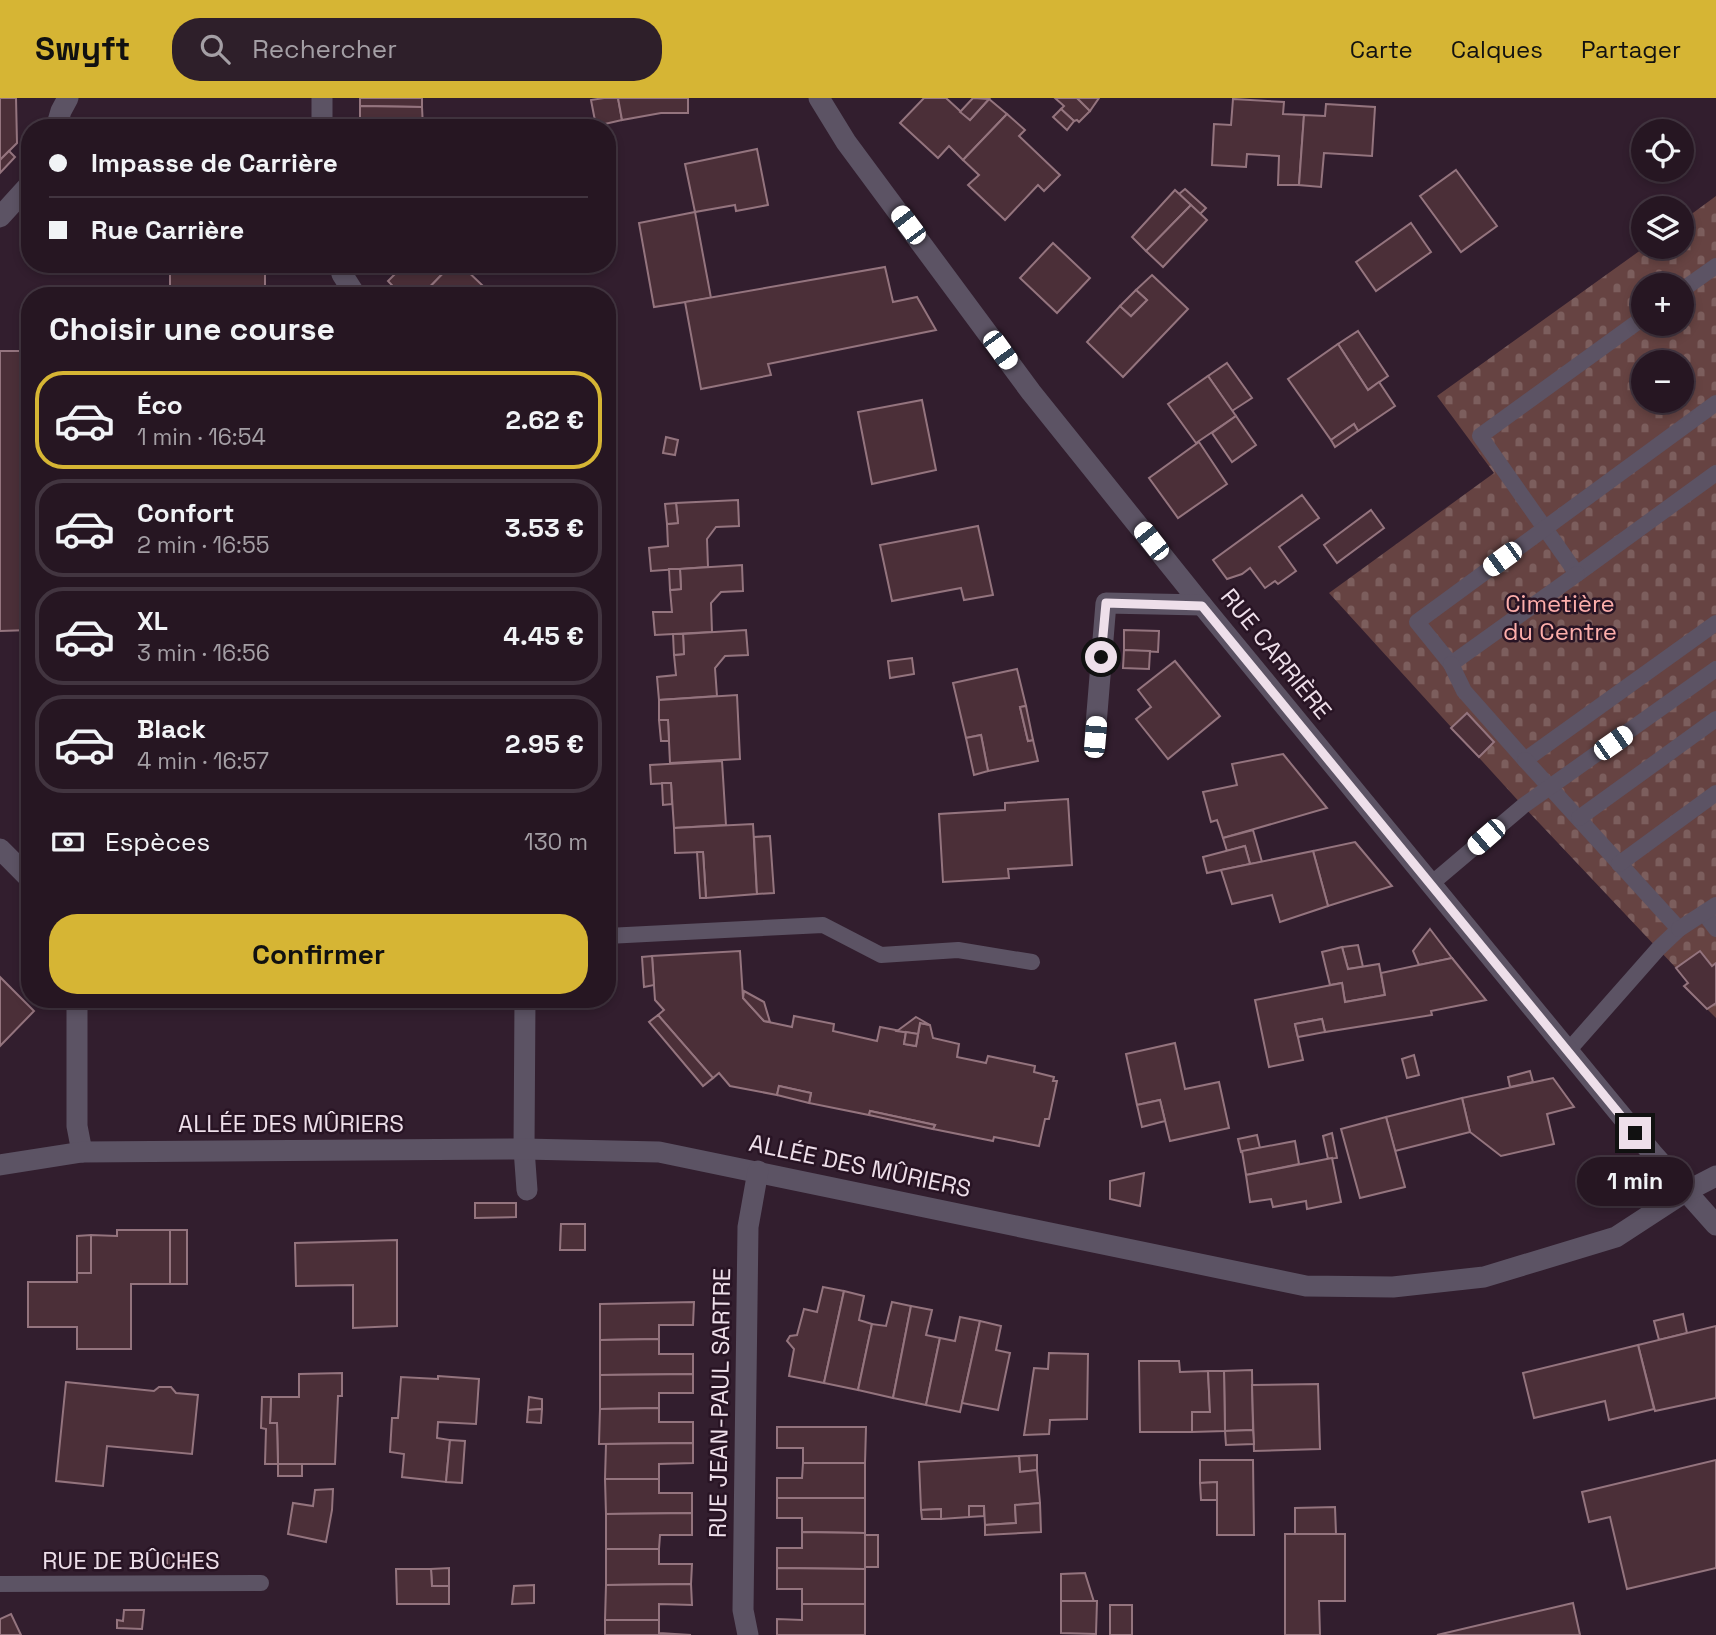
<!DOCTYPE html>
<html lang="fr">
<head>
<meta charset="utf-8">
<style>
  :root { --surface:#261622; --page:#2e1f2a; --text:#f1f3f6; --muted:#a49fa5; --line:#423540; --accent:#d6b534 }
  body { margin:0; font-family:"Space Grotesk",sans-serif; background:var(--page); color:var(--text); height:100vh; display:flex; flex-direction:column; font-size:26px; white-space:nowrap }
  * { box-sizing:border-box; margin:0 }
  p { font-size:23px; color:var(--muted) }
  .icon { flex:none; width:38px; height:38px; fill:none; stroke:currentColor; stroke-width:2; stroke-linecap:round; stroke-linejoin:round }
  .map { position:relative; flex:1; overflow:hidden }
  .drawer { position:absolute; left:21px; top:189px; width:595px; height:721px; display:flex; flex-direction:column; background:var(--surface); border-radius:28px; box-shadow:0 4px 10px #0003,0 0 0 2px var(--line) }
  .drawer>* { flex:none }
  .hud { position:absolute; left:21px; top:21px; width:595px; height:154px; border-radius:28px; box-shadow:0 4px 10px #0003,0 0 0 2px var(--line); display:grid; align-content:center; height:154px; padding:0 28px; background:var(--surface) }
  .tools { position:absolute; left:1631px; top:21px; display:grid; gap:14px }
  .tools a { display:grid; place-items:center; width:63px; height:63px; border-radius:50%; background:var(--surface); box-shadow:0 4px 10px #0003,0 0 0 2px var(--line); font-size:35px }
  .end { position:absolute; width:32px; height:32px; margin:-16px; border:9px solid #eedfea; background:#111; box-shadow:0 0 0 4px #111 }
  .from { border-radius:50% }
  .bubble { position:absolute; height:49px; border-radius:24px; background:var(--surface); box-shadow:0 4px 10px #0003,0 0 0 2px var(--line); font-size:23px; font-weight:600; line-height:49px; text-align:center }
  .car { position:absolute; width:21px; height:42px; margin:-21px -10px; border-radius:9px; box-shadow:0 0 5px 2px #0007; background:linear-gradient(#fff 24%,#345 0 40%,#fff 0 76%,#345 0 86%,#fff 0) }
  .hud b { display:flex; align-items:center; gap:24px; height:66px; font-size:26px }
  .hud b+b { border-top:2px solid var(--line) }
  .hud i { width:18px; height:18px; background:var(--text) }
  ul { padding:0; list-style:none }
  li { display:flex; align-items:center; gap:21px; height:98px; margin:0 14px 10px; padding:0 14px; border:4px solid var(--line); border-radius:28px }
  li div { flex:1 }
  li b { display:block; font-size:26px }
  li em { font-style:normal; font-weight:600 }
  li.on { border-color:var(--accent) }
  li>.icon { width:63px; height:63px; stroke-width:1.5 }
  h2 { padding:0 28px; font-size:32px; line-height:84px }
  .pay { display:flex; align-items:center; gap:18px; height:77px; padding:0 28px; font-size:26px }
  .pay p { margin-inline-start:auto }
  .cta { display:flex; gap:14px; margin-top:auto; padding:14px 28px }
  .cta a { flex:1; height:80px; border-radius:28px; background:var(--accent); color:#111; font-size:28px; font-weight:600; line-height:80px; text-align:center }
  header { display:flex; align-items:center; gap:42px; box-sizing:border-box; height:98px; padding:0 35px; background:var(--accent); color:#111 }
  header strong { font-size:33px }
  nav { display:flex; gap:38px; margin-inline-start:auto; font-size:24px }
  .search { width:490px; height:63px; background:var(--page); display:flex; align-items:center; gap:18px; box-sizing:border-box; padding:0 24px; border-radius:28px; color:var(--muted); font-size:26px }
  .map>svg:first-child { display:block }
</style>
</head>
<body>
<header>
<strong>Swyft</strong>
<div class="search"><svg class="icon" aria-label="search" viewBox="0 0 24 24"><circle cx="10" cy="10" r="6"/><path d="M15 15l6 6"/></svg>Rechercher</div>
<nav><a>Carte</a><a>Calques</a><a>Partager</a></nav>
</header>
<div class="map">
<svg width="1716" height="1537" viewBox="0 0 1716 1537">
  <defs>
    <pattern id="cemetery-stones" width="16" height="16" patternUnits="userSpaceOnUse" patternTransform="scale(1.75)"><rect width="16" height="16" fill="#664342"/><path d="M2 7V4a2 2 0 0 1 4 0v3zM10 15v-3a2 2 0 0 1 4 0v3z" fill="#7c5e5d"/></pattern>
  </defs>
  <rect width="100%" height="100%" fill="#321e2e"/>
  <path fill="url(#cemetery-stones)" fill-rule="evenodd" d="M1716,98V920L1684,888L1687,884L1676,870L1523,708L1329,495L1494,375L1437,298L1645,149H1682V123ZM1643,187H1682V226H1643ZM1643,264H1682V303H1643Z"/>
  <g fill="#4b2f38" stroke="#94747e" stroke-width="2">
    <path d="M0,0H16L17,45L0,62Z"/>
    <path d="M360,0H422V9L360,8Z"/>
    <path d="M604,0H618L622,22L596,28L591,2Z"/>
    <path d="M618,0H688V15H661L622,22Z"/>
    <path d="M924,0H946L970,22L989,1L1007,16L963,62L949,48L938,60L900,25Z"/>
    <path d="M973,0L989,1L970,22L960,14Z"/>
    <path d="M1055,0H1077L1090,13L1079,24L1077,22L1074,23L1061,11L1064,8Z"/>
    <path d="M1077,0H1099L1090,13Z"/>
    <path d="M1233,1L1284,4L1283,16L1304,17L1299,87H1278L1279,58L1247,56L1246,69L1212,67L1214,26L1231,27Z"/>
    <path d="M1326,6L1375,9L1372,58L1324,55L1321,89L1299,87L1304,17L1325,18Z"/>
    <path d="M360,8L422,9L423,30H360Z"/>
    <path d="M1061,11L1074,23L1067,32L1053,19Z"/>
    <path d="M1007,16L1025,32L1019,38L1060,77L1044,93L1038,87L1005,122L968,87L979,77L963,62Z"/>
    <path d="M757,51L768,107L736,113L735,107L695,114L685,66Z"/>
    <path d="M9,53L15,59L0,75V62Z"/>
    <path d="M1456,72L1497,128L1461,154L1420,98Z"/>
    <path d="M1185,91L1206,110L1200,116L1179,96Z"/>
    <path d="M1175,92L1191,107L1146,153L1132,139Z"/>
    <path d="M1191,107L1207,122L1163,169L1146,153Z"/>
    <path d="M695,114L711,200L654,209L639,125Z"/>
    <path d="M1411,125L1431,154L1376,193L1356,164Z"/>
    <path d="M1053,145L1090,180L1057,215L1020,180Z"/>
    <rect x="170" y="166" width="95" height="32"/>
    <path d="M452,166L421,198H402L388,183L405,166Z"/>
    <path d="M452,166H460L482,187L471,198H421Z"/>
    <path d="M885,169L893,204L917,199L936,232L768,266L771,277L701,291L685,204Z"/>
    <path d="M1152,177L1188,211L1123,279L1087,244L1120,208L1131,218L1147,202L1136,192Z"/>
    <path d="M1136,192L1147,202L1131,218L1120,208Z"/>
    <path d="M1358,233L1388,278L1368,292L1338,246Z"/>
    <path d="M1338,246L1368,292L1379,284L1395,308L1358,333L1354,326L1331,342L1288,281Z"/>
    <path d="M0,253H30V532L0,533Z"/>
    <path d="M1227,265L1252,300L1232,313L1208,278Z"/>
    <path d="M1208,278L1236,318L1196,345L1168,306Z"/>
    <path d="M922,302L936,372L872,386L858,314Z"/>
    <path d="M1236,318L1256,347L1232,364L1212,335Z"/>
    <path d="M1354,326L1358,333L1335,349L1331,342Z"/>
    <path d="M666,339L678,342L675,357L663,355Z"/>
    <path d="M1199,344L1227,386L1178,420L1149,380Z"/>
    <path d="M1302,397L1319,420L1279,449L1296,473L1278,486L1275,483L1265,490L1250,470L1242,476L1227,481L1213,462Z"/>
    <path d="M738,402L739,428L716,429L707,441L708,469L651,473L649,450L668,448L667,426L678,425L676,405Z"/>
    <path d="M676,405L678,425L667,426L665,406Z"/>
    <path d="M1371,412L1384,430L1337,465L1324,447Z"/>
    <path d="M978,428L993,497L964,502L961,490L892,503L880,447Z"/>
    <path d="M742,467L743,493L721,494L711,505L712,534L655,537L653,514H672L670,492L681,491L680,471Z"/>
    <path d="M669,471H680L681,491L670,492Z"/>
    <path d="M746,532L748,557L725,558L715,570L717,598L659,602L657,579L676,577L674,557L684,556L683,536Z"/>
    <path d="M1124,532L1159,533L1158,554L1124,552Z"/>
    <path d="M673,536H683L684,556L674,557Z"/>
    <path d="M1124,552L1150,553L1149,571L1123,570Z"/>
    <path d="M912,560L914,576L890,580L888,563Z"/>
    <path d="M1175,563L1220,618L1168,661L1136,621L1151,609L1138,592Z"/>
    <path d="M1017,571L1026,608L1020,609L1028,643L1033,642L1038,663L988,673L981,637L966,640L953,585Z"/>
    <path d="M737,597L740,661L670,665L668,622H659V602Z"/>
    <path d="M1026,608L1033,642L1028,643L1020,609Z"/>
    <path d="M1467,615L1494,644L1479,659L1451,630Z"/>
    <path d="M659,622H668L669,643H661Z"/>
    <path d="M981,637L988,673L974,677L966,640Z"/>
    <path d="M1283,656L1327,710L1223,740L1217,722L1211,724L1203,694L1237,687L1232,666Z"/>
    <path d="M722,663L726,727L674,730L671,685L651,686L650,667Z"/>
    <path d="M662,685H671L672,706L663,707Z"/>
    <path d="M1068,701L1072,767L1008,771L1009,780L943,784L939,716L1005,712V705Z"/>
    <path d="M753,726L757,796L706,800L703,754L675,755L674,730Z"/>
    <path d="M1253,732L1262,764L1250,766L1245,748L1227,753L1223,740Z"/>
    <path d="M770,738L774,795L757,796L754,739Z"/>
    <path d="M1355,744L1392,788L1328,808L1313,753Z"/>
    <path d="M1245,748L1250,766L1207,775L1203,759Z"/>
    <path d="M1313,753L1328,808L1280,824L1272,797L1232,806L1221,772Z"/>
    <path d="M697,754H703L706,800H700Z"/>
    <path d="M1430,831L1452,860L1419,867L1413,853Z"/>
    <path d="M1358,847L1363,869L1348,871L1342,849Z"/>
    <path d="M1342,849L1348,871L1379,866L1385,897L1345,904L1342,885L1330,887L1322,854Z"/>
    <path d="M740,853L743,900L764,923L792,929L794,918L834,926L833,933L877,943L880,929L906,934L904,946L916,948L920,925L930,927L933,940L959,946L957,959L986,965L988,958L1035,968L1034,974L1054,979L1053,983H1057L1049,1021H1045L1039,1048L994,1039L993,1043L933,1031L935,1027L870,1013L869,1017L809,1005L811,995L779,988L777,997L730,988L719,975L713,980L658,917L664,912L655,902L652,858Z"/>
    <path d="M1700,853L1712,868L1716,865V905L1707,911L1684,888L1688,885L1676,870Z"/>
    <path d="M652,858L654,887L644,889L642,859Z"/>
    <path d="M1452,860L1486,902L1431,913L1432,917L1325,934L1322,921L1295,926L1303,962L1269,969L1255,902L1342,885L1345,904L1385,897L1381,875Z"/>
    <path d="M0,879L34,913L0,948Z"/>
    <path d="M744,893L764,904L770,924L764,923L743,900Z"/>
    <path d="M658,917L713,980L703,988L649,924Z"/>
    <path d="M916,919L930,927L920,925L918,936L897,933Z"/>
    <path d="M1322,921L1325,934L1298,939L1295,926Z"/>
    <path d="M906,934L918,936L916,948L904,946Z"/>
    <path d="M1175,945L1185,991L1219,984L1229,1030L1170,1043L1160,1002L1137,1007L1126,956Z"/>
    <path d="M1414,957L1419,977L1407,980L1402,961Z"/>
    <path d="M1530,973L1533,984L1510,989L1508,979Z"/>
    <path d="M1553,980L1574,1009L1547,1016L1554,1046L1501,1058L1470,1034L1462,1000Z"/>
    <path d="M779,988L811,995L809,1005L777,997Z"/>
    <path d="M1462,1000L1470,1034L1395,1053L1386,1019Z"/>
    <path d="M1160,1002L1165,1023L1142,1029L1137,1007Z"/>
    <path d="M870,1013L935,1027L933,1031L869,1017Z"/>
    <path d="M1386,1019L1405,1089L1360,1100L1341,1031Z"/>
    <path d="M1332,1035L1337,1060L1328,1061L1323,1038Z"/>
    <path d="M1257,1037L1260,1050L1241,1054L1238,1041Z"/>
    <path d="M1295,1043L1299,1066L1246,1077L1242,1053Z"/>
    <path d="M1332,1060L1341,1104L1307,1111L1306,1103L1273,1109L1271,1101L1250,1104L1246,1077Z"/>
    <path d="M1144,1075L1140,1108L1110,1101V1083Z"/>
    <path d="M475,1105H516V1119L475,1120Z"/>
    <path d="M561,1126H585V1152H560Z"/>
    <path d="M117,1132H170V1186H131V1251H77V1229H28V1184H77V1175H91V1137L117,1138Z"/>
    <rect x="170" y="1132" width="17" height="54"/>
    <path d="M91,1137V1175H77V1138Z"/>
    <path d="M397,1142V1228L353,1230V1187L296,1188L295,1145Z"/>
    <path d="M823,1189L844,1193L824,1285L789,1278L794,1251L787,1243L790,1238L797,1237L804,1211L817,1214Z"/>
    <path d="M844,1193L864,1198L859,1222L872,1226L858,1292L824,1285Z"/>
    <path d="M694,1204L693,1227H659V1241L600,1242V1206Z"/>
    <path d="M892,1204L911,1208L893,1300L858,1292L872,1226L886,1228Z"/>
    <path d="M911,1208L932,1212L926,1237L940,1240L926,1307L893,1300Z"/>
    <path d="M1683,1216L1687,1235L1659,1242L1654,1223Z"/>
    <path d="M960,1219L980,1223L960,1314L926,1307L940,1240L955,1243Z"/>
    <path d="M980,1223L1001,1228L996,1252L1010,1255L998,1312L962,1305Z"/>
    <path d="M1716,1228V1300L1655,1313L1638,1247Z"/>
    <path d="M659,1241V1256H693V1276L600,1277V1242Z"/>
    <path d="M1638,1247L1654,1311L1609,1322L1605,1303L1534,1320L1523,1275Z"/>
    <path d="M1049,1255L1088,1256L1087,1321L1050,1322L1049,1336L1024,1337L1034,1270L1048,1271Z"/>
    <path d="M1139,1263H1179L1180,1274L1208,1273L1210,1314H1192V1334H1140Z"/>
    <path d="M1252,1272L1253,1332L1225,1333L1224,1273Z"/>
    <path d="M1208,1273H1224L1225,1333L1192,1334V1314H1210Z"/>
    <path d="M342,1275V1298H338L335,1366H278L277,1325H270L271,1299H299V1276Z"/>
    <path d="M693,1276V1295H659V1310L600,1311V1277Z"/>
    <path d="M438,1278L479,1281L476,1326L438,1324L437,1340L450,1342L446,1384L402,1379L404,1356L390,1354L392,1320H398L401,1279L438,1281Z"/>
    <path d="M66,1284L154,1293L159,1289H171L176,1295L198,1297L192,1356L107,1348L103,1388L56,1383Z"/>
    <path d="M1318,1286L1320,1351L1254,1353L1252,1287Z"/>
    <path d="M262,1299H271L270,1325H277L278,1366H265L266,1331L261,1330Z"/>
    <path d="M529,1299L542,1301V1311L528,1312Z"/>
    <path d="M659,1310V1324H693V1345L599,1346L600,1311Z"/>
    <path d="M542,1311L541,1325L527,1324L528,1312Z"/>
    <path d="M777,1329H866L865,1365H803V1350H777Z"/>
    <path d="M1253,1332L1254,1346L1226,1347L1225,1333Z"/>
    <path d="M450,1342L465,1343L462,1385L446,1384Z"/>
    <path d="M693,1345V1365L659,1366V1381H605L606,1346Z"/>
    <path d="M1037,1357V1372L1020,1374L1019,1358Z"/>
    <path d="M1019,1358L1020,1374L1037,1372L1040,1405L1015,1407L1016,1425L985,1427L984,1408H969V1419L941,1421V1411L921,1412L919,1364Z"/>
    <path d="M1200,1362H1253L1254,1437H1217V1384L1200,1385Z"/>
    <path d="M1716,1362V1470L1627,1491L1610,1419L1589,1424L1582,1394Z"/>
    <path d="M803,1365H865V1400H777V1380H802Z"/>
    <rect x="278" y="1366" width="24" height="12"/>
    <path d="M605,1381H659V1395H692V1415L606,1416Z"/>
    <path d="M1217,1384V1402H1201L1200,1385Z"/>
    <path d="M333,1391L332,1412L326,1444L288,1436L293,1405L313,1408L315,1392Z"/>
    <path d="M777,1400H865V1435L802,1434V1420H777Z"/>
    <path d="M1040,1405L1041,1434L985,1437V1427L1016,1425L1015,1407Z"/>
    <path d="M969,1408H984V1418L969,1419Z"/>
    <path d="M1335,1409L1336,1436H1295V1410Z"/>
    <path d="M941,1411V1421H922L921,1412Z"/>
    <path d="M692,1415V1437H660L659,1451H606V1416Z"/>
    <path d="M802,1434L865,1435V1471L777,1470V1450H802Z"/>
    <path d="M1285,1436H1345V1503H1319L1320,1537H1285Z"/>
    <rect x="865" y="1437" width="13" height="32"/>
    <path d="M606,1451H659V1466H692L691,1486L606,1487Z"/>
    <path d="M184,1457L183,1469H167V1458Z"/>
    <path d="M184,1457H201V1469H183Z"/>
    <path d="M449,1470V1488H432L431,1471Z"/>
    <path d="M777,1470L865,1471V1506H802V1491H777Z"/>
    <path d="M396,1471H431L432,1488H449V1506H397Z"/>
    <path d="M1085,1475L1094,1504L1061,1503V1476Z"/>
    <path d="M691,1486L692,1507L659,1506V1522H605L606,1487Z"/>
    <path d="M534,1487V1505L512,1506L514,1488Z"/>
    <path d="M1061,1503H1097L1096,1536L1061,1535Z"/>
    <path d="M1573,1505L1580,1537H1437Z"/>
    <path d="M802,1506H865V1537H777V1521L802,1522Z"/>
    <rect x="1110" y="1507" width="22" height="30"/>
    <path d="M124,1512H144L142,1531L117,1530V1522L123,1523Z"/>
    <path d="M11,1516L21,1537H0V1521Z"/>
    <path d="M605,1522H659V1535L691,1537H605Z"/>
  </g>
  <g fill="none" stroke-linecap="round" stroke-linejoin="round">
    <g stroke="#5c5364" stroke-width="16">
      <path d="M1682,192L1716,168"/>
      <path d="M1643,220L1480,338L1577,476L1716,375"/>
      <path d="M1577,476L1451,566L1417,524L1716,305"/>
      <path d="M1451,566L1464,593L1525,662L1716,525"/>
      <path d="M1525,662L1679,831L1658,851L1568,953"/>
      <path d="M1579,720L1716,621"/>
      <path d="M1619,766L1716,695"/>
      <path d="M1431,786L1523,708L1716,571"/>
      <path d="M1704,815L1716,831"/>
      <path d="M1679,831L1716,807"/>
      <path d="M607,838L823,827L881,857L958,852L1032,864"/>
      <path d="M0,1486L261,1485"/>
    </g>
    <g stroke="#5c5364" stroke-width="21">
      <path d="M322,0V30"/>
      <path d="M819,0L846,44L1031,294L1202,507L1431,786L1652,1055L1716,1127"/>
      <path d="M56,30L61,13L68,0"/>
      <path d="M0,119L30,86"/>
      <path d="M339,166L342,176L356,198"/>
      <path d="M1095,639L1106,505L1202,507"/>
      <path d="M0,751L30,781"/>
      <path d="M77,901V1028L82,1054"/>
      <path d="M525,901L524,1051L527,1092"/>
      <path d="M0,1067L82,1054L524,1051L659,1054L1306,1188L1393,1189L1484,1179L1616,1139L1685,1094L1716,1078"/>
      <path d="M748,1537L743,1512L748,1129L758,1073"/>
    </g>
  </g>
  <g fill="none" stroke-linecap="round" stroke-linejoin="round">
    <path stroke="#eedfea" stroke-width="9" d="M1101,559L1106,505L1202,508L1635,1035"/>
  </g>
  <g text-anchor="middle" stroke-width="5" stroke-linejoin="round" paint-order="stroke">
    <g font-size="24" fill="#fdaeab" stroke="#281424">
      <text x="1560" y="514">Cimetière<tspan x="1560" dy="28">du Centre</tspan></text>
    </g>
    <g font-size="24" fill="#eedfea" stroke="#281424">
      <text transform="translate(1276 556) rotate(51)" y="8">RUE CARRIÈRE</text>
      <text x="291" y="1034">ALLÉE DES MÛRIERS</text>
      <text transform="translate(860 1068) rotate(12)" y="8">ALLÉE DES MÛRIERS</text>
      <text transform="translate(720 1305) rotate(-89)" y="8">RUE JEAN-PAUL SARTRE</text>
      <text x="131" y="1471">RUE DE BÛCHES</text>
    </g>
  </g>
</svg>
<div class="tools">
<a><svg class="icon" aria-label="locate" viewBox="0 0 24 24"><circle cx="12" cy="12" r="6"/><path d="M12 2v4M12 18v4M2 12h4M18 12h4"/></svg></a>
<a><svg class="icon" aria-label="layers" viewBox="0 0 24 24"><path d="M12 4l9 5-9 5-9-5zM3 14l9 5 9-5"/></svg></a>
<a>+</a>
<a>−</a>
</div>
<i class="end from" style="left:1101px;top:559px"></i>
<i class="end" style="left:1635px;top:1035px"></i>
<div class="bubble" style="left:1577px;top:1059px;width:116px">1 min</div>
<i class="car" style="left:908px;top:127px;rotate:323deg"></i>
<i class="car" style="left:1000px;top:252px;rotate:144deg"></i>
<i class="car" style="left:1151px;top:443px;rotate:322deg"></i>
<i class="car" style="left:1502px;top:461px;rotate:234deg"></i>
<i class="car" style="left:1095px;top:639px;rotate:5deg"></i>
<i class="car" style="left:1613px;top:645px;rotate:55deg"></i>
<i class="car" style="left:1486px;top:739px;rotate:229deg"></i>
<div class="hud">
<b><i class="from"></i>Impasse de Carrière</b>
<b><i></i>Rue Carrière</b>
</div>
<section class="drawer">
<h2>Choisir une course</h2>
<ul>
<li class="on"><svg class="icon" aria-label="car" viewBox="0 0 24 24"><path d="M5 17H2v-5l4-1 3-4h7l3 4 3 1v5h-3M9 17h6M6 11h13"/><circle cx="7" cy="17" r="2"/><circle cx="17" cy="17" r="2"/></svg><div><b>Éco</b><p>1 min · 16:54</p></div><em>2.62 €</em></li>
<li><svg class="icon" aria-label="car" viewBox="0 0 24 24"><path d="M5 17H2v-5l4-1 3-4h7l3 4 3 1v5h-3M9 17h6M6 11h13"/><circle cx="7" cy="17" r="2"/><circle cx="17" cy="17" r="2"/></svg><div><b>Confort</b><p>2 min · 16:55</p></div><em>3.53 €</em></li>
<li><svg class="icon" aria-label="car" viewBox="0 0 24 24"><path d="M5 17H2v-5l4-1 3-4h7l3 4 3 1v5h-3M9 17h6M6 11h13"/><circle cx="7" cy="17" r="2"/><circle cx="17" cy="17" r="2"/></svg><div><b>XL</b><p>3 min · 16:56</p></div><em>4.45 €</em></li>
<li><svg class="icon" aria-label="car" viewBox="0 0 24 24"><path d="M5 17H2v-5l4-1 3-4h7l3 4 3 1v5h-3M9 17h6M6 11h13"/><circle cx="7" cy="17" r="2"/><circle cx="17" cy="17" r="2"/></svg><div><b>Black</b><p>4 min · 16:57</p></div><em>2.95 €</em></li>
</ul>
<div class="pay"><svg class="icon" aria-label="cash" viewBox="0 0 24 24"><path d="M3 7h18v10H3z"/><circle cx="12" cy="12" r="2"/></svg>Espèces<p>130 m</p></div>
<div class="cta"><a>Confirmer</a></div>
</section>
</div>
</body>
</html>
